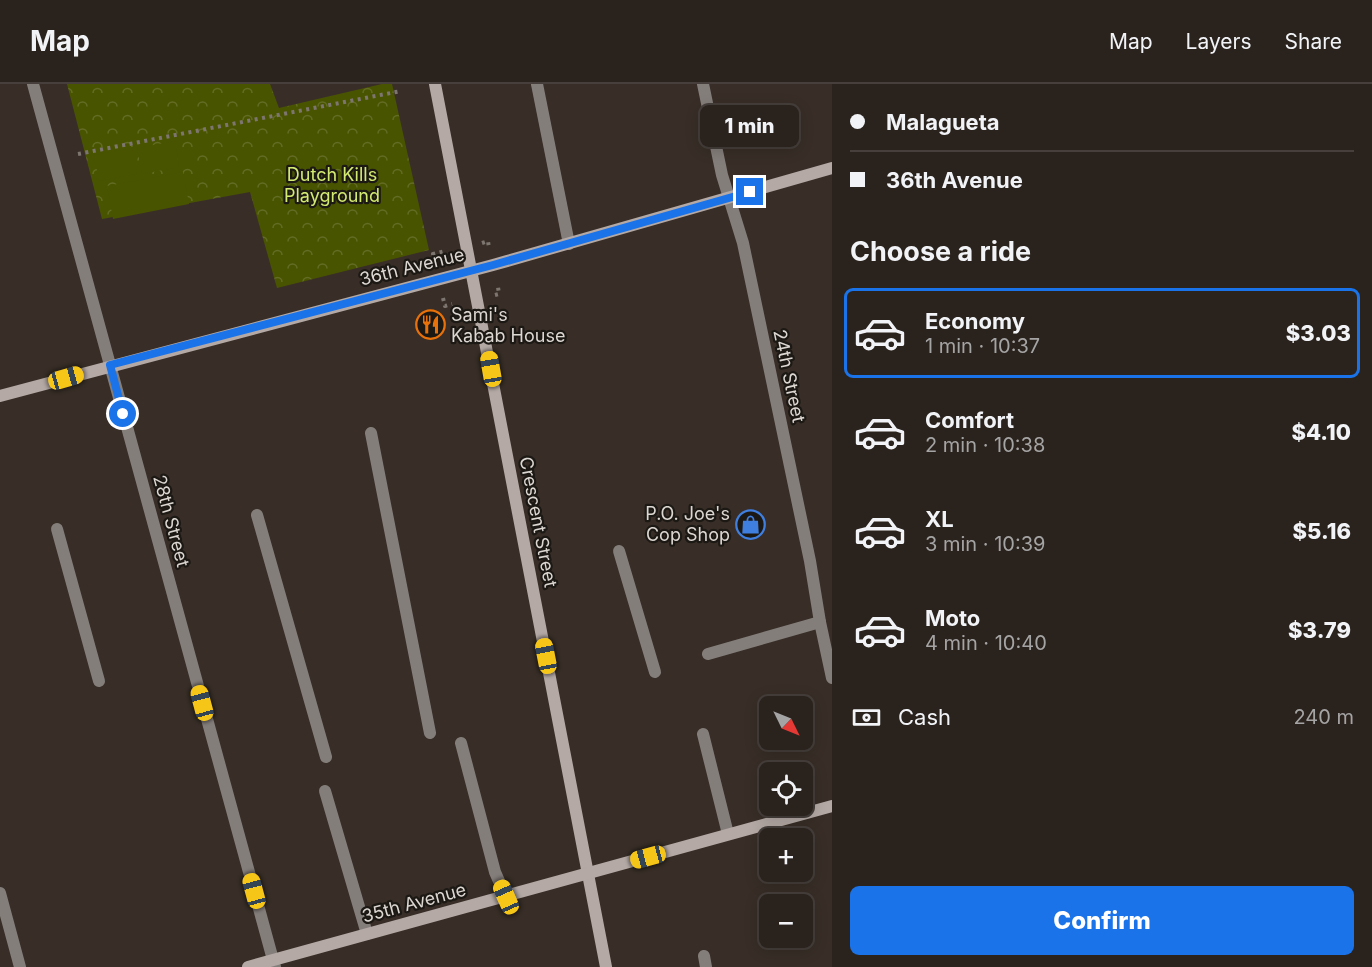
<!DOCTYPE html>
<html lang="en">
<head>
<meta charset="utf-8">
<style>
  :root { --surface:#2a221d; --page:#362f2a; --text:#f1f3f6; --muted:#a5a4a4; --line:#463f3b; --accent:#1a73e8 }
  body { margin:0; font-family:Inter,sans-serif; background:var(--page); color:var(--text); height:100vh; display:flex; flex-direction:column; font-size:22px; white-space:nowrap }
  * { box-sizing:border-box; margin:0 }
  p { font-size:20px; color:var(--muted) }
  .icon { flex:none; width:33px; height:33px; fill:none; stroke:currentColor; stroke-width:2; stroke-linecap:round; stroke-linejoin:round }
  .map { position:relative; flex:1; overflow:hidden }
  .drawer { display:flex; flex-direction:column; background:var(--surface); width:540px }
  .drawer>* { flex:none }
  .top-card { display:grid; align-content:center; height:132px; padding:0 18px; background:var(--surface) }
  .needle { width:39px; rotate:133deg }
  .tools { position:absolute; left:759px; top:612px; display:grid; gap:12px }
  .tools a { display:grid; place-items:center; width:54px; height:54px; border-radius:9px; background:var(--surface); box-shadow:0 3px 15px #0003,0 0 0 2px var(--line); font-size:30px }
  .end { position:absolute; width:27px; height:27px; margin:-14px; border:8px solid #1a73e8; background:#fff; box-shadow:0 0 0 3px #fff }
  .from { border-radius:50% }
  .bubble { position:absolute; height:42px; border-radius:9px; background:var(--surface); box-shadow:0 3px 15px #0003,0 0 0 2px var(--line); font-size:20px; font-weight:800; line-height:42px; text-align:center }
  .car { position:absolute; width:18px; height:36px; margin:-18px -9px; border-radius:8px; box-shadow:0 0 4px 2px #0007; background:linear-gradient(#f5c518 24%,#345 0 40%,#f5c518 0 76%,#345 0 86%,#f5c518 0) }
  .top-card b { display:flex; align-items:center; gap:21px; height:57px; font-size:22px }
  .top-card b+b { border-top:2px solid var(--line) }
  .top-card i { width:15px; height:15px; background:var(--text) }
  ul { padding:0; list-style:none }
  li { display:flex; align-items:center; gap:18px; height:90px; margin:0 12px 9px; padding:0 6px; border:3px solid transparent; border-radius:9px }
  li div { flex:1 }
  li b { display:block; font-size:22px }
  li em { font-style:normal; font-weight:800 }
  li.on { border-color:var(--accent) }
  li>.icon { width:54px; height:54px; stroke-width:1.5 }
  h2 { padding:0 18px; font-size:27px; line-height:72px }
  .pay { display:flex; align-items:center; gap:15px; height:66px; padding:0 18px; font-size:22px }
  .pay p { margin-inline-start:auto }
  .button { display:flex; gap:12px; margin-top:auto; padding:12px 18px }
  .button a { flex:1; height:69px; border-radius:9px; background:var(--accent); color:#fff; font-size:24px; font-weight:800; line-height:69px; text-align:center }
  header { display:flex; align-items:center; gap:36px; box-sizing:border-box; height:84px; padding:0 30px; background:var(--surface); border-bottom:2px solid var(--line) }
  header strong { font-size:28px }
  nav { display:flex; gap:33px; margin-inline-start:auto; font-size:21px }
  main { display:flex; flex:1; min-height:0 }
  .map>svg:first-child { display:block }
</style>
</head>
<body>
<header>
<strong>Map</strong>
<nav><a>Map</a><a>Layers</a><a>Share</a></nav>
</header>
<main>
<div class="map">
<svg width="832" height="883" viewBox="0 0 832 883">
  <defs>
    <pattern id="forest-crowns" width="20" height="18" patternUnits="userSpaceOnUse" patternTransform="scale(1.5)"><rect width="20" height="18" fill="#495400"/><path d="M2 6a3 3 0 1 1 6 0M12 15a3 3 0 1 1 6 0" fill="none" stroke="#636c24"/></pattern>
  </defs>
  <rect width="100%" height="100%" fill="#382e27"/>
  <path fill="url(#forest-crowns)" d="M67,0H270L279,24L382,0H392L429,166L277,204L250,108L102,135Z"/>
  <g fill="#495400">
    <path d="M175,57L179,83L142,90L137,64Z"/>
    <path d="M132,64L137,90L99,97L94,71Z"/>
    <path d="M183,88L189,120L113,135L107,102Z"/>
  </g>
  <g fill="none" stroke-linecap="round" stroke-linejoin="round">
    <g stroke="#7d756f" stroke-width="4" stroke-dasharray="3 4.5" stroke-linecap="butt">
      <path d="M78,70L401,7"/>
      <path d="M482,159L488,157L489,164"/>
      <path d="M435,178L433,170L445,167"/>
      <path d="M495,211L499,210L498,203"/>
      <path d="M443,214L445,222L452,220"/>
    </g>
    <g stroke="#847e7b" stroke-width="12">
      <path d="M537,0L569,160"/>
      <path d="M371,349L430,649"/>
      <path d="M257,431L326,673"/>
      <path d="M57,445L99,597"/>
      <path d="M619,467L655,588"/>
      <path d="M708,570L820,538"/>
      <path d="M703,650L728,750"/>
      <path d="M461,659L495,788L506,813"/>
      <path d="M325,707L367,850"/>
      <path d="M704,872L706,883"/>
    </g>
    <g stroke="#847e7b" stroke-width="12">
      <path d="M33,0L275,883"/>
      <path d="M703,0L722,91L743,159L810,477L820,538L832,594"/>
      <path d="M0,809L20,883"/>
    </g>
    <g stroke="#b4a9a5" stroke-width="12">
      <path d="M435,0L606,883"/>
      <path d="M0,312L493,181L832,84"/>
      <path d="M248,883L832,722"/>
    </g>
  </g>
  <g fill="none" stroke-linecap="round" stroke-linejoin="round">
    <path stroke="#1a73e8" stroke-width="8" d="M123,330L110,281L493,181L750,108"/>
  </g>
  <defs>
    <symbol id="restaurant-ring" viewBox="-11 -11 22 22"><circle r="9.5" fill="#1c1814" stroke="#e8710a" stroke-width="1.5"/><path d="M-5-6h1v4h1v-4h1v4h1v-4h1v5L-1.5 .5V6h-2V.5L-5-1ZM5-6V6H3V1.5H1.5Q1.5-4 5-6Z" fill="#e8710a"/></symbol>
    <symbol id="shop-ring" viewBox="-11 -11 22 22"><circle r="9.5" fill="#1c1814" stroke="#3f7fe0" stroke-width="1.5"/><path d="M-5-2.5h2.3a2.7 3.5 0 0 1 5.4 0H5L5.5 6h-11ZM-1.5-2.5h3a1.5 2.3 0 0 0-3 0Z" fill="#3f7fe0"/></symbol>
  </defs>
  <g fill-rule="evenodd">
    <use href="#restaurant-ring" x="414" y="224" width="33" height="33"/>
    <use href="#shop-ring" x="734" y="424" width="33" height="33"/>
  </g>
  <g text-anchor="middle" stroke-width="4.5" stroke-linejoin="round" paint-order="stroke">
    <g font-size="18" fill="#d3ea70" stroke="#1c1814">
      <text x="332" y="97">Dutch Kills<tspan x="332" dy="21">Playground</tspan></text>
    </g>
    <g font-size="18" fill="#ddd7d2" stroke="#1c1814">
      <text transform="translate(412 183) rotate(-14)" y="6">36th Avenue</text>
      <text transform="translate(789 292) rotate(78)" y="6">24th Street</text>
      <text transform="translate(171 437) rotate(75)" y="6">28th Street</text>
      <text transform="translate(538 438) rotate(79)" y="6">Crescent Street</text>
      <text transform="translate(414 819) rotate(-15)" y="6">35th Avenue</text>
    </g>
    <g font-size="18" fill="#ddd7d2" stroke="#1c1814" text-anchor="start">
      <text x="451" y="237">Sami's<tspan x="451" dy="21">Kabab House</tspan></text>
      <text x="730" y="436" text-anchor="end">P.O. Joe's<tspan x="730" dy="21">Cop Shop</tspan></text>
    </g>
  </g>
</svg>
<div class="tools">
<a><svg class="needle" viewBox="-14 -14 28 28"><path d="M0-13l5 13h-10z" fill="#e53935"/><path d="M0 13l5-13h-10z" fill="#a5a4a4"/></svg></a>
<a><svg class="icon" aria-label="locate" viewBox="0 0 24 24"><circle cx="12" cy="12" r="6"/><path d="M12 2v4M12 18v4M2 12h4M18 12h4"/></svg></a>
<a>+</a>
<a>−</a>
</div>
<i class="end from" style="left:123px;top:330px"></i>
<i class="end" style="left:750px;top:108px"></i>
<div class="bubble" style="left:700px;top:21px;width:99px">1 min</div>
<i class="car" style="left:491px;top:285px;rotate:350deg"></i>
<i class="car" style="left:66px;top:294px;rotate:74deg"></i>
<i class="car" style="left:546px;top:572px;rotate:349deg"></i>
<i class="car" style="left:202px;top:619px;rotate:345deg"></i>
<i class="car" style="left:648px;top:773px;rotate:255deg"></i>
<i class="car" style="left:254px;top:807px;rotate:345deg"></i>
<i class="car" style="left:506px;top:813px;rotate:336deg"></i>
</div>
<section class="drawer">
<div class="top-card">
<b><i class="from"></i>Malagueta</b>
<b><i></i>36th Avenue</b>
</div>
<h2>Choose a ride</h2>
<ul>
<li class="on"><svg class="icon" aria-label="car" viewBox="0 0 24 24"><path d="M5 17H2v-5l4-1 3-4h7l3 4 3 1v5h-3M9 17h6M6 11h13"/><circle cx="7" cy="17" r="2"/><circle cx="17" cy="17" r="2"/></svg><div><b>Economy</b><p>1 min · 10:37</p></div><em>$3.03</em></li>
<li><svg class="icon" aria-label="car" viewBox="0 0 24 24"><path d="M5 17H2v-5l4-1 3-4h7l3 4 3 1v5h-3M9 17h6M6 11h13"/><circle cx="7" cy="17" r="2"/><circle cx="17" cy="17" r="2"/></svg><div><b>Comfort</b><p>2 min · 10:38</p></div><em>$4.10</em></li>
<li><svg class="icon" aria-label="car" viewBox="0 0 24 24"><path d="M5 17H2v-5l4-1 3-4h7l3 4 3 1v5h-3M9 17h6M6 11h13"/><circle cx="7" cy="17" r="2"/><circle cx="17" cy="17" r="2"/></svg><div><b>XL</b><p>3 min · 10:39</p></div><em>$5.16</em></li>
<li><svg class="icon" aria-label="car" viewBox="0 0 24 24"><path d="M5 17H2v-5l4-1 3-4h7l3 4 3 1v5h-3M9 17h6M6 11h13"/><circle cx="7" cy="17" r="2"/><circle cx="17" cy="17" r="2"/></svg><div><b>Moto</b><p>4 min · 10:40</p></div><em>$3.79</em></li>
</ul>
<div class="pay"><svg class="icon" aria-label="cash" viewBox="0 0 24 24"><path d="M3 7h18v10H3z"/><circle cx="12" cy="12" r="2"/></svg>Cash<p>240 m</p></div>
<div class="button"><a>Confirm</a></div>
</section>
</main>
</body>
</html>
